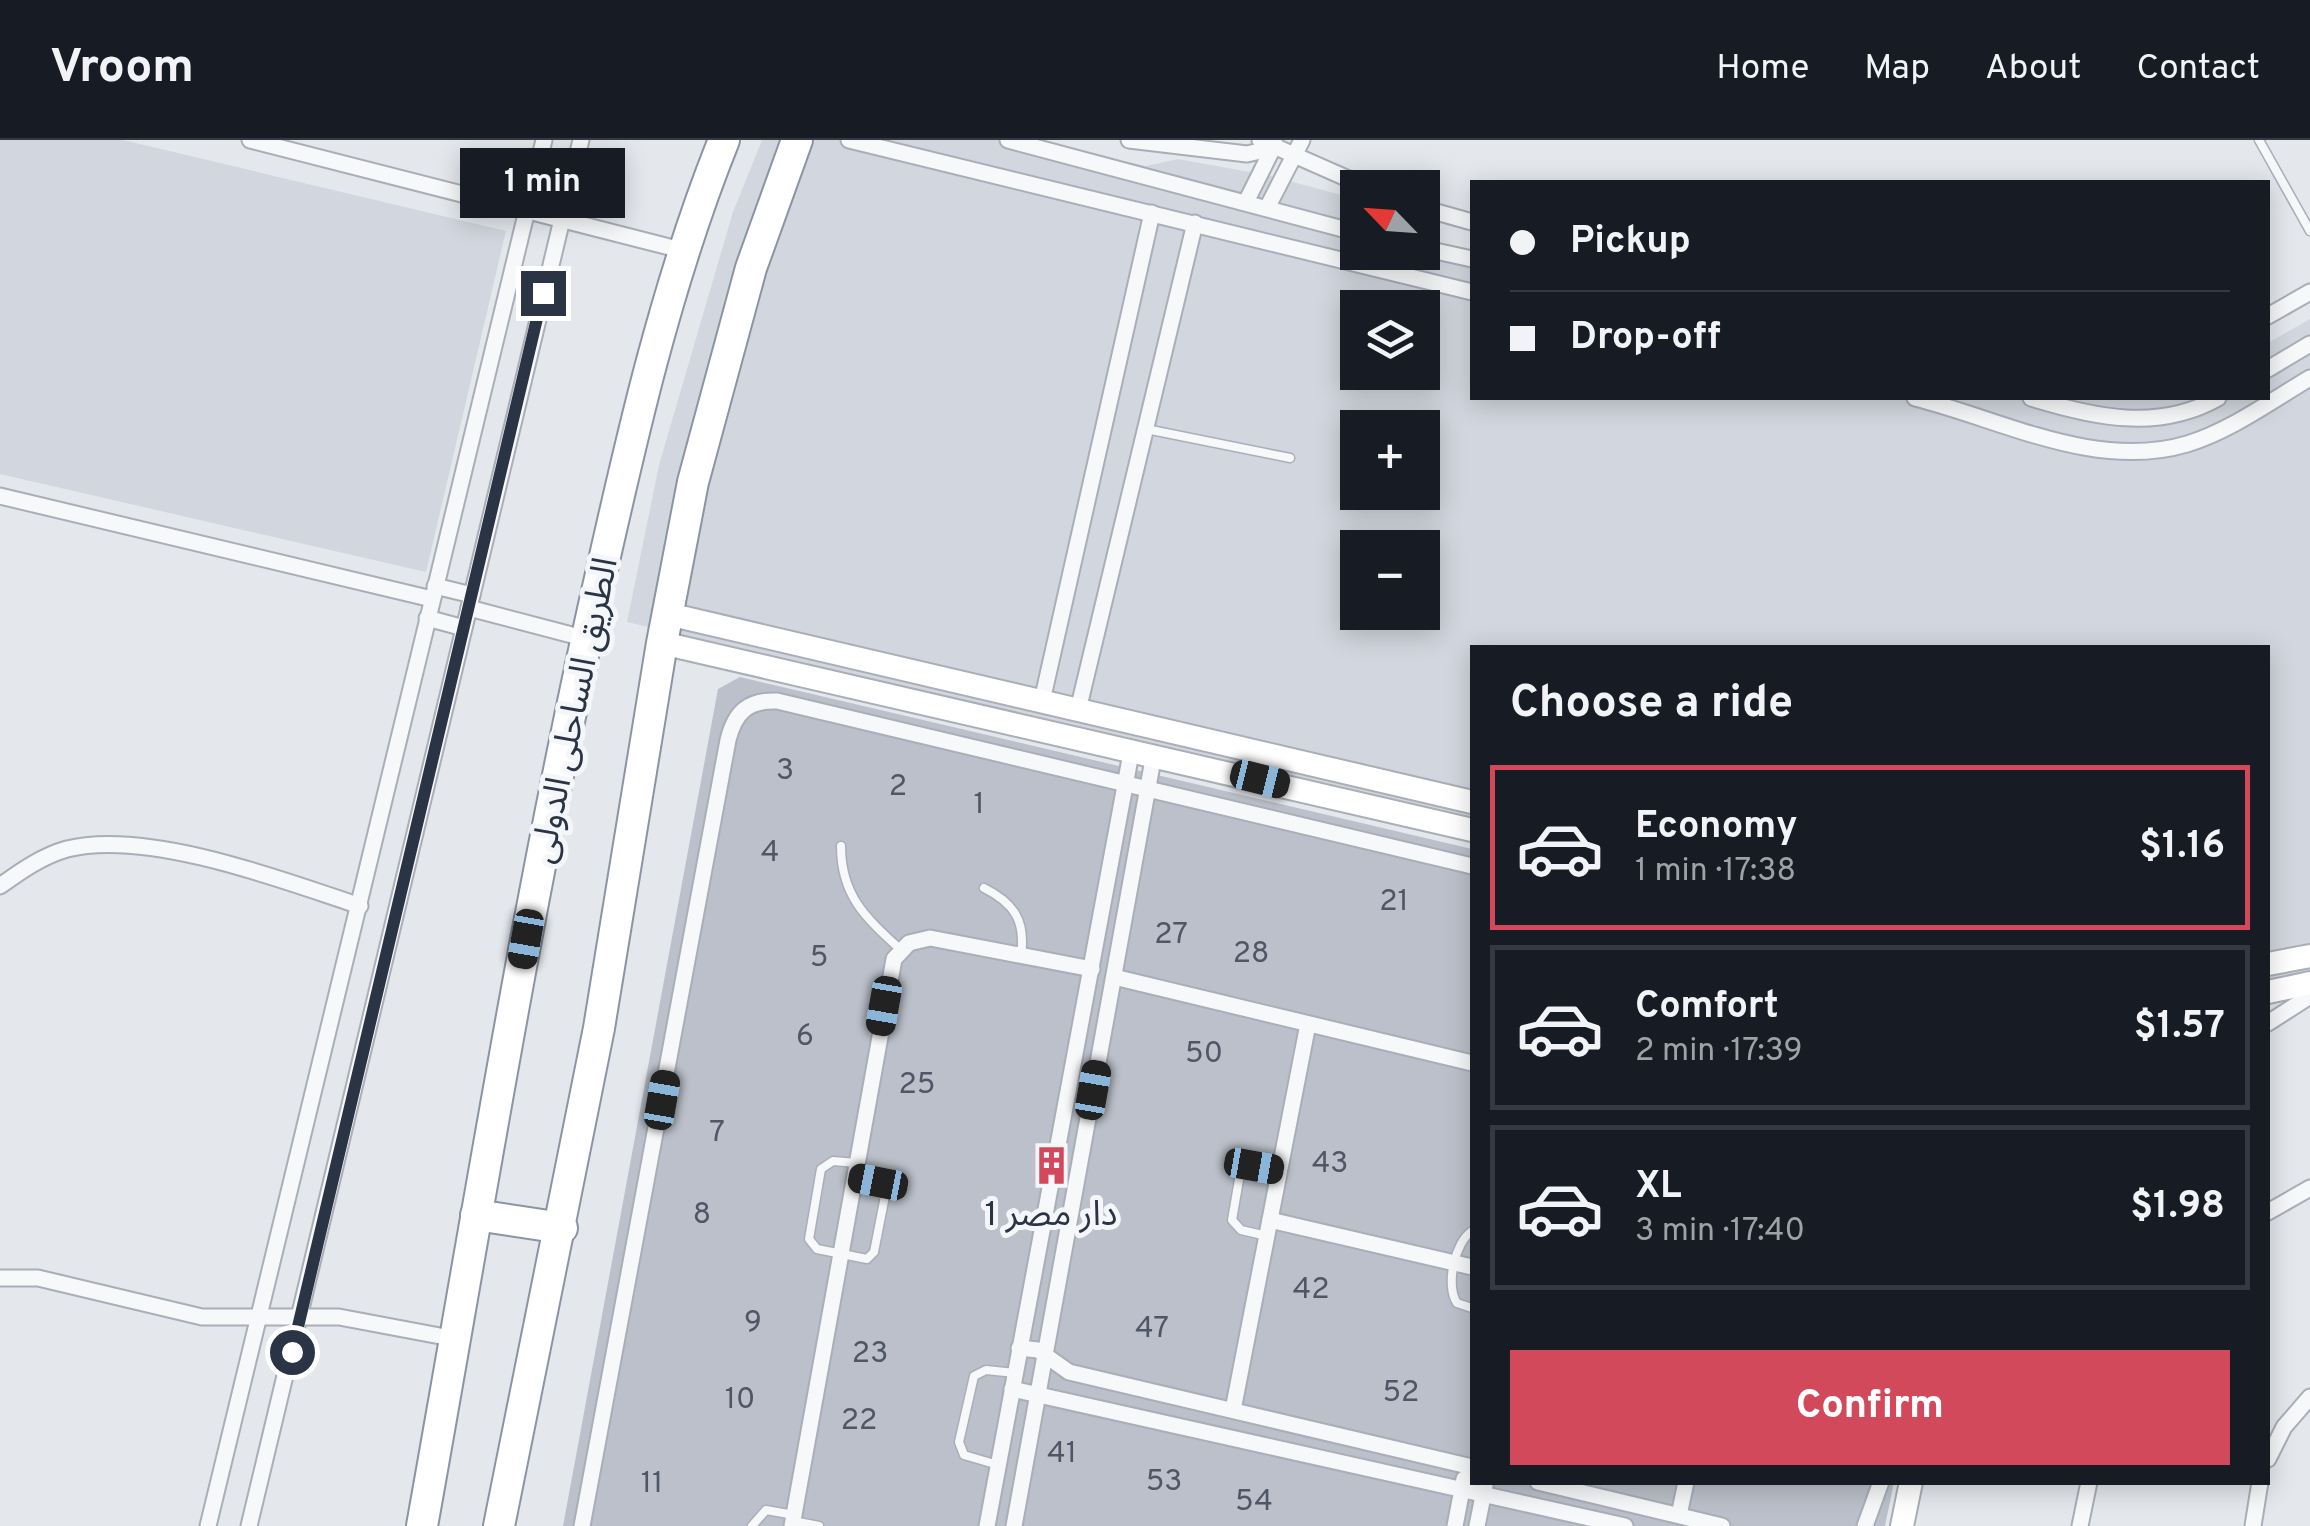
<!DOCTYPE html>
<html lang="en">
<head>
<meta charset="utf-8">
<style>
  :root { --surface:#171b24; --page:#20242c; --text:#f1f3f6; --muted:#9ea1a6; --line:#363941; --accent:#d1495b }
  body { margin:0; font-family:Overpass,"Noto Sans Arabic",sans-serif; background:var(--page); color:var(--text); height:100vh; display:flex; flex-direction:column; font-size:38px; white-space:nowrap }
  * { box-sizing:border-box; margin:0 }
  p { font-size:32px; color:var(--muted) }
  .icon { flex:none; width:55px; height:55px; fill:none; stroke:currentColor; stroke-width:2; stroke-linecap:round; stroke-linejoin:round }
  .map { position:relative; flex:1; overflow:hidden }
  .drawer { position:absolute; left:1470px; top:505px; width:800px; height:840px; display:flex; flex-direction:column; background:var(--surface); border-radius:0px; box-shadow:0 5px 25px #0003 }
  .drawer>* { flex:none }
  .banner { position:absolute; left:1470px; top:40px; width:800px; height:220px; border-radius:0px; box-shadow:0 5px 25px #0003; display:grid; align-content:center; height:220px; padding:0 40px; background:var(--surface) }
  .needle { width:65px; rotate:295deg }
  .fabs { position:absolute; left:1340px; top:30px; display:grid; gap:20px }
  .fabs a { display:grid; place-items:center; width:100px; height:100px; border-radius:0px; background:var(--surface); box-shadow:0 5px 25px #0003; font-size:50px }
  .end { position:absolute; width:45px; height:45px; margin:-22px; border:12px solid #2b3445; background:#fff; box-shadow:0 0 0 5px #fff }
  .from { border-radius:50% }
  .bubble { position:absolute; height:70px; border-radius:0px; background:var(--surface); box-shadow:0 5px 25px #0003; font-size:32px; font-weight:700; line-height:70px; text-align:center }
  .car { position:absolute; width:30px; height:60px; margin:-30px -15px; border-radius:12px; box-shadow:0 0 8px 2px #0007; background:linear-gradient(#222 24%,#8ab4d8 0 40%,#222 0 76%,#8ab4d8 0 86%,#222 0) }
  .banner b { display:flex; align-items:center; gap:35px; height:95px; font-size:38px }
  .banner b+b { border-top:2px solid var(--line) }
  .banner i { width:25px; height:25px; background:var(--text) }
  ul { padding:0; list-style:none }
  li { display:flex; align-items:center; gap:30px; height:165px; margin:0 20px 15px; padding:0 20px; border:5px solid var(--line); border-radius:0px }
  li div { flex:1 }
  li b { display:block; font-size:38px }
  li em { font-style:normal; font-weight:700 }
  li.on { border-color:var(--accent) }
  li>.icon { width:90px; height:90px; stroke-width:1.5 }
  h2 { padding:0 40px; font-size:45px; line-height:120px }
  .button { display:flex; gap:20px; margin-top:auto; padding:20px 40px }
  .button a { flex:1; height:115px; border-radius:0px; background:var(--accent); color:#fff; font-size:40px; font-weight:700; line-height:115px; text-align:center }
  header { display:flex; align-items:center; gap:60px; box-sizing:border-box; height:140px; padding:0 50px; background:var(--surface); border-bottom:2px solid var(--line) }
  header strong { font-size:48px }
  nav { display:flex; gap:55px; margin-inline-start:auto; font-size:35px }
  .map>svg:first-child { display:block }
</style>
</head>
<body>
<header>
<strong>Vroom</strong>
<nav><a>Home</a><a>Map</a><a>About</a><a>Contact</a></nav>
</header>
<div class="map">
<svg width="2310" height="1386" viewBox="0 0 2310 1386">
  <rect width="100%" height="100%" fill="#e4e7ec"/>
  <g fill="#d2d6de" fill-rule="evenodd">
    <path d="M0,0H123L506,91L426,432L0,334Z"/>
    <path d="M762,0H1029L1146,26L1178,19L1266,35L1353,58L1357,63L1358,112H1422L1423,100L1472,111V258H2268V203L2310,179V831L2268,839V508H1472V680L627,482L659,325L733,72ZM1358,168H1422V232H1358ZM1358,288H1422V352H1358ZM1358,408H1422V472H1358Z"/>
  </g>
  <path fill="#bbc0ca" d="M740,537L1472,709V1342H1894L1885,1386H563L718,549Z"/>
  <g fill="none" stroke-linecap="round" stroke-linejoin="round">
    <defs>
      <g id="lane">
        <path d="M2259,0L2310,91"/>
        <path d="M1146,289L1290,318"/>
        <path d="M841,706C841,756 866,778 901,810"/>
        <path d="M984,748C1014,763 1026,781 1021,815"/>
        <path d="M854,1037L883,1043L886,1051L874,1112L867,1119L817,1109L809,1099L821,1029L833,1021L857,1023"/>
        <path d="M1472,1091C1455,1102 1445,1145 1457,1163L1472,1168"/>
        <path d="M1267,1096L1241,1090L1232,1080L1240,1034L1254,1026L1280,1030"/>
        <path d="M998,1325L964,1315L959,1302L974,1236L986,1230L1015,1233"/>
        <path d="M793,1381L819,1386"/>
        <path d="M752,1386L766,1370L794,1375"/>
      </g>
      <g id="street">
        <path d="M250,0L685,111"/>
        <path d="M849,0L1472,152"/>
        <path d="M1008,0L1358,93"/>
        <path d="M1129,0L1247,14L1273,8"/>
        <path d="M1260,0L1369,48"/>
        <path d="M1246,62L1275,4"/>
        <path d="M1267,68L1302,0"/>
        <path d="M1422,68L1472,82"/>
        <path d="M1422,108L1472,119"/>
        <path d="M2268,176L2310,152"/>
        <path d="M2268,229L2310,204"/>
        <path d="M1915,258C2003,280 2096,331 2187,304C2230,291 2271,261 2310,238"/>
        <path d="M2031,258C2093,277 2158,292 2218,258"/>
        <path d="M0,356L432,459"/>
        <path d="M435,446L472,455"/>
        <path d="M469,468L587,499"/>
        <path d="M427,478L464,488"/>
        <path d="M1042,561L1152,73"/>
        <path d="M1078,570L1195,83"/>
        <path d="M0,746C21,731 42,716 67,709C147,689 283,740 360,766"/>
        <path d="M1114,837L1472,923"/>
        <path d="M2268,883L2310,856"/>
        <path d="M2268,1072L2310,1048"/>
        <path d="M1270,1080L1472,1127"/>
        <path d="M0,1138H38L202,1177H339L456,1199"/>
        <path d="M1019,1208L1038,1210L1069,1232L1472,1327"/>
        <path d="M1012,1249L1625,1386"/>
        <path d="M1233,1270L1308,884"/>
        <path d="M2268,1319L2284,1287L2310,1257"/>
        <path d="M1538,1342L1722,1386"/>
        <path d="M1679,1375L1686,1342"/>
        <path d="M208,1386L544,0"/>
        <path d="M249,1386L581,0"/>
        <path d="M582,1386L728,600C735,572 748,560 777,561L1472,726"/>
        <path d="M792,1386L894,819L909,803L930,798L1092,829"/>
        <path d="M987,1386L1132,608"/>
        <path d="M1014,1386L1154,614"/>
        <path d="M1455,1386L1464,1339"/>
        <path d="M1477,1386L1485,1346"/>
        <path d="M1865,1386L1881,1342"/>
        <path d="M2080,1386L2089,1342"/>
        <path d="M2253,1386L2260,1342"/>
      </g>
      <g id="secondary">
        <path d="M668,474L1472,662"/>
        <path d="M662,503L1472,690"/>
        <path d="M2268,824L2310,816"/>
        <path d="M2268,852L2310,843"/>
        <path d="M1902,1386L1911,1342"/>
      </g>
      <g id="highway">
        <path d="M476,1075L562,1088"/>
        <path d="M422,1386C477,1079 526,770 594,465C629,309 664,149 724,0"/>
        <path d="M499,1386L599,888L662,503L693,342L751,128L797,0"/>
      </g>
    </defs>
    <use href="#lane" stroke="#a9aeb7" stroke-width="11"/>
    <use href="#street" stroke="#a9aeb7" stroke-width="19"/>
    <use href="#secondary" stroke="#a9aeb7" stroke-width="26"/>
    <use href="#highway" stroke="#8b94a3" stroke-width="34"/>
    <use href="#lane" stroke="#f7f8fa" stroke-width="8"/>
    <use href="#street" stroke="#f7f8fa" stroke-width="15"/>
    <use href="#secondary" stroke="#fff" stroke-width="22"/>
    <use href="#highway" stroke="#fff" stroke-width="30"/>
  </g>
  <g fill="none" stroke-linecap="round" stroke-linejoin="round">
    <path stroke="#2b3445" stroke-width="12" d="M292,1212L543,153"/>
  </g>
  <defs>
    <symbol id="building-bare" viewBox="-9 -9 18 18"><path d="M-4-6H4V6H1V3H-1V6H-4ZM-2.5-4.3h1.7v1.8h-1.7ZM.8-4.3h1.7v1.8H.8ZM-2.5-1h1.7V.8h-1.7ZM.8-1h1.7V.8H.8Z" fill="#d1495b" stroke="#f4f6f9" stroke-width="2.5" paint-order="stroke"/></symbol>
  </defs>
  <g fill-rule="evenodd">
    <use href="#building-bare" x="1024" y="998" width="55" height="55"/>
  </g>
  <g text-anchor="middle" stroke-width="10" stroke-linejoin="round" paint-order="stroke">
    <g font-size="30" fill="#4f5766">
      <text x="785" y="639">3</text>
      <text x="898" y="655">2</text>
      <text x="979" y="673">1</text>
      <text x="770" y="721">4</text>
      <text x="1394" y="770">21</text>
      <text x="1171" y="803">27</text>
      <text x="1251" y="822">28</text>
      <text x="819" y="826">5</text>
      <text x="805" y="905">6</text>
      <text x="1204" y="922">50</text>
      <text x="917" y="953">25</text>
      <text x="717" y="1001">7</text>
      <text x="1330" y="1032">43</text>
      <text x="702" y="1083">8</text>
      <text x="1311" y="1158">42</text>
      <text x="753" y="1191">9</text>
      <text x="1152" y="1197">47</text>
      <text x="870" y="1222">23</text>
      <text x="1401" y="1261">52</text>
      <text x="740" y="1268">10</text>
      <text x="859" y="1289">22</text>
      <text x="1062" y="1322">41</text>
      <text x="1164" y="1350">53</text>
      <text x="652" y="1352">11</text>
      <text x="1254" y="1370">54</text>
    </g>
    <g font-size="35" fill="#2b3445" stroke="#f4f6f9">
      <text transform="translate(573 570) rotate(-78)" y="12">الطريق الساحلى الدولى</text>
    </g>
    <g font-size="35" fill="#2b3445" stroke="#f4f6f9">
      <text x="1051" y="1085">دار مصر 1</text>
    </g>
  </g>
</svg>
<div class="fabs">
<a><svg class="needle" viewBox="-14 -14 28 28"><path d="M0-13l5 13h-10z" fill="#e53935"/><path d="M0 13l5-13h-10z" fill="#9ea1a6"/></svg></a>
<a><svg class="icon" aria-label="layers" viewBox="0 0 24 24"><path d="M12 4l9 5-9 5-9-5zM3 14l9 5 9-5"/></svg></a>
<a>+</a>
<a>−</a>
</div>
<i class="end from" style="left:292px;top:1212px"></i>
<i class="end" style="left:543px;top:153px"></i>
<div class="bubble" style="left:460px;top:8px;width:165px">1 min</div>
<i class="car" style="left:1260px;top:639px;rotate:104deg"></i>
<i class="car" style="left:526px;top:799px;rotate:190deg"></i>
<i class="car" style="left:884px;top:866px;rotate:190deg"></i>
<i class="car" style="left:1093px;top:950px;rotate:10deg"></i>
<i class="car" style="left:662px;top:960px;rotate:10deg"></i>
<i class="car" style="left:1254px;top:1026px;rotate:100deg"></i>
<i class="car" style="left:878px;top:1042px;rotate:281deg"></i>
<div class="banner">
<b><i class="from"></i>Pickup</b>
<b><i></i>Drop-off</b>
</div>
<section class="drawer">
<h2>Choose a ride</h2>
<ul>
<li class="on"><svg class="icon" aria-label="car" viewBox="0 0 24 24"><path d="M5 17H2v-5l4-1 3-4h7l3 4 3 1v5h-3M9 17h6M6 11h13"/><circle cx="7" cy="17" r="2"/><circle cx="17" cy="17" r="2"/></svg><div><b>Economy</b><p>1 min · 17:38</p></div><em>$1.16</em></li>
<li><svg class="icon" aria-label="car" viewBox="0 0 24 24"><path d="M5 17H2v-5l4-1 3-4h7l3 4 3 1v5h-3M9 17h6M6 11h13"/><circle cx="7" cy="17" r="2"/><circle cx="17" cy="17" r="2"/></svg><div><b>Comfort</b><p>2 min · 17:39</p></div><em>$1.57</em></li>
<li><svg class="icon" aria-label="car" viewBox="0 0 24 24"><path d="M5 17H2v-5l4-1 3-4h7l3 4 3 1v5h-3M9 17h6M6 11h13"/><circle cx="7" cy="17" r="2"/><circle cx="17" cy="17" r="2"/></svg><div><b>XL</b><p>3 min · 17:40</p></div><em>$1.98</em></li>
</ul>
<div class="button"><a>Confirm</a></div>
</section>
</div>
</body>
</html>
